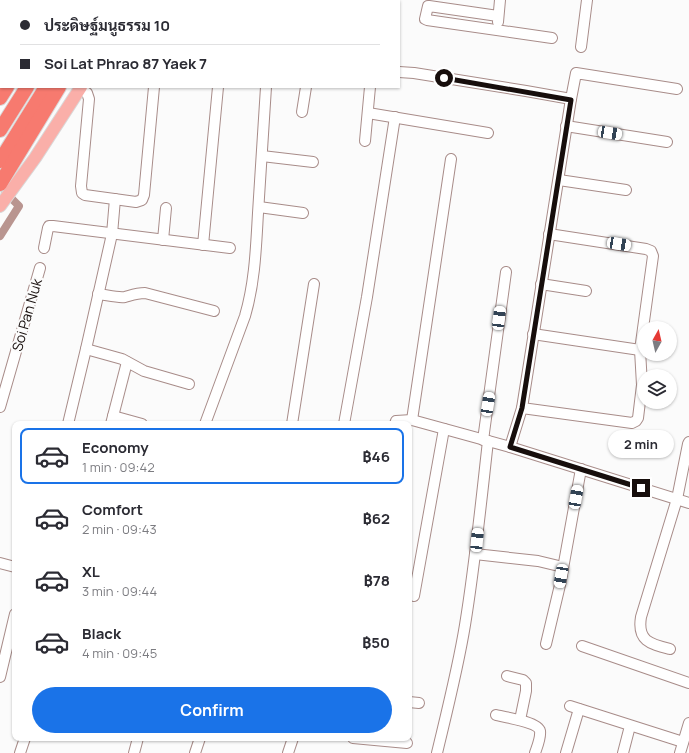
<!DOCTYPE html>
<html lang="en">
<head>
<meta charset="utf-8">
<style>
  :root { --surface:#fff; --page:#f2f2f3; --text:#2b2b33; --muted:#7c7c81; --line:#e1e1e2; --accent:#1a73e8 }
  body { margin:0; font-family:Manrope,Sarabun,sans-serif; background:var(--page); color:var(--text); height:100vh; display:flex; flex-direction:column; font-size:15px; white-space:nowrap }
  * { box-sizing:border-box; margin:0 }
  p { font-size:13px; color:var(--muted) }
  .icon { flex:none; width:22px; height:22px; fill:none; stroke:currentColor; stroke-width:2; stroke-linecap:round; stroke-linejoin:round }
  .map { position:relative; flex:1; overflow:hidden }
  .drawer { position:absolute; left:12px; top:421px; width:400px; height:320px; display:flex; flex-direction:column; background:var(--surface); border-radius:8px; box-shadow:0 1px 3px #0004 }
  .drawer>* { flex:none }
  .guide { position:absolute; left:0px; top:0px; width:400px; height:88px; box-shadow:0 1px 3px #0004; display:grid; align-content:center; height:88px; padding:0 20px; background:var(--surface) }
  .needle { width:26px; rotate:8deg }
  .tools { position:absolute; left:637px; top:321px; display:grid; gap:8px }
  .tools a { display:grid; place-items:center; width:40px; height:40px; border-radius:50%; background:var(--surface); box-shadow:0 1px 3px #0004; font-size:20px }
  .end { position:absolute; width:18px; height:18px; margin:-9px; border:5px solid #170e0c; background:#fff; box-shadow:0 0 0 2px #fff }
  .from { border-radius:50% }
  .bubble { position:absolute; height:28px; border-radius:14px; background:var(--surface); box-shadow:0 1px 3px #0004; font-size:13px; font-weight:700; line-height:28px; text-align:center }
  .car { position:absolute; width:12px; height:24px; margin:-12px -6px; border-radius:5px; box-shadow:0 0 3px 1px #0007; background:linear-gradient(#fff 24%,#345 0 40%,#fff 0 76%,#345 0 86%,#fff 0) }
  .guide b { display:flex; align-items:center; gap:14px; height:38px; font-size:15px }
  .guide b+b { border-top:1px solid var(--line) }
  .guide i { width:10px; height:10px; background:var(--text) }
  ul { padding:7px 0 0; list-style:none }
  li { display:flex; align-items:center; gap:12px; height:56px; margin:0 8px 6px; padding:0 12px; border:2px solid transparent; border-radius:8px }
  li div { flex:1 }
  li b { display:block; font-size:15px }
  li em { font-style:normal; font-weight:700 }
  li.current { border-color:var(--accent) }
  li>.icon { width:36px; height:36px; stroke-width:1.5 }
  .action { display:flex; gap:8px; margin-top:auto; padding:8px 20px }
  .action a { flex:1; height:46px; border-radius:24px; background:var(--accent); color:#fff; font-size:16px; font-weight:700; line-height:46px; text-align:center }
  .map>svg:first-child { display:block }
</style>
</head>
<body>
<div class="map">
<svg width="689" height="753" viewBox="0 0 689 753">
  <rect width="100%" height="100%" fill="#fbfbfb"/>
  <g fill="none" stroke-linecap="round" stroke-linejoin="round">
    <g stroke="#b99590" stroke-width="8">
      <path d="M4,1V0"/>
      <path d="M0,33L1,31"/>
      <path d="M0,236L19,206L5,192"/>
    </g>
    <defs>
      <g id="minor">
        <path d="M256,1V0"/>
        <path d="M313,1V0"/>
        <path d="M498,16L429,6H428L425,19L427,20L552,38"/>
        <path d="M498,22L500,0"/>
        <path d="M581,47L587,0"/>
        <path d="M399,72L414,73L526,91L571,99"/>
        <path d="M80,88L87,93L89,99L81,186L82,193L85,195L136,202L142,200L144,195L154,87"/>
        <path d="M302,112L306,87"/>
        <path d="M368,113L488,133"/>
        <path d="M566,126L667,142"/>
        <path d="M365,141L370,87"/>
        <path d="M262,156L313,162"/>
        <path d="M559,180L626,190"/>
        <path d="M259,207L303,213"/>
        <path d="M163,240L166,208"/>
        <path d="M203,245L218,87"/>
        <path d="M44,248L48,228L49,226H53L230,248"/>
        <path d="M541,284L586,291"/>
        <path d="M98,294C107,295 117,298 125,297C132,295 137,293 145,293L214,311"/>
        <path d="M533,334L640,350"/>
        <path d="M86,349L122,359L144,371L189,384"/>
        <path d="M0,407L40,268"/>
        <path d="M522,408L632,423L636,421L638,418L642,385L640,350L653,256L651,251L646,249L549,234"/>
        <path d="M113,416L142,424"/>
        <path d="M412,420L451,159"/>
        <path d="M68,424L86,349L112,234L115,199"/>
        <path d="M111,424L127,362"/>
        <path d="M205,424L245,316C255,282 256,247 258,213C261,171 263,129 266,87"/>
        <path d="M292,424L314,284"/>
        <path d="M344,424L367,297L395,117"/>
        <path d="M395,424L396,421L412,420L510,447L689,503"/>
        <path d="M483,440L506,272"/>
        <path d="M510,447L522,408L571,99L576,73L677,89"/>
        <path d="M475,554L538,561L563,567"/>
        <path d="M0,563L15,567"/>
        <path d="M414,596L444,429"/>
        <path d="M546,644L560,585L581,469"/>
        <path d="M582,646L689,683"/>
        <path d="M670,649C650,644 637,641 641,617L677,499L688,444L689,442"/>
        <path d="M507,676L523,680L526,683V691L520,720"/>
        <path d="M0,677L15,614"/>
        <path d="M409,702L419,703"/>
        <path d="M570,706L683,742"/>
        <path d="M496,715C504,717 538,722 540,731C541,738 537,747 535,753"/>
        <path d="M353,738L407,743"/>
        <path d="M20,753L25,738"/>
        <path d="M134,753L138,738"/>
        <path d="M195,753L200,738"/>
        <path d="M288,753L293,738"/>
        <path d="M437,753C447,711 458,668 465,625C475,564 481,503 488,441"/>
        <path d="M566,753L579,709"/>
        <path d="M623,753L630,726"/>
        <path d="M680,753L689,723"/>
      </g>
      <g id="major">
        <path d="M41,1L42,0"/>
        <path d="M134,1V0"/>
        <path d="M0,19H1"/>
        <path d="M0,63L1,62"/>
        <path d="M0,206L35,158L81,87"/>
      </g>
      <g id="highway">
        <path d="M64,1V0"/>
        <path d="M80,1L81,0"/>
        <path d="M101,1L102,0"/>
        <path d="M114,1V0"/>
        <path d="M0,98L7,87"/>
        <path d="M0,130L27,87"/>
        <path d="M0,161L46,87"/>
        <path d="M0,184L59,87"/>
      </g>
    </defs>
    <use href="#minor" stroke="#a88c89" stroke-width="12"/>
    <use href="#major" stroke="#dad8d8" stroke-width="14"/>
    <use href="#highway" stroke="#dad8d8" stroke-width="16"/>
    <use href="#minor" stroke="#fff" stroke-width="10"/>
    <use href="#major" stroke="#faafa9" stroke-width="12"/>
    <use href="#highway" stroke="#f77a6f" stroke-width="14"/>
  </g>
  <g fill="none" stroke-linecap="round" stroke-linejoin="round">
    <path stroke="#170e0c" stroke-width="5" d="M444,78L571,100L522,408L510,447L641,488"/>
  </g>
  <g text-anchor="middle" stroke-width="4" stroke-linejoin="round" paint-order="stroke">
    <g font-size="14" fill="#170e0c" stroke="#fbfbfb">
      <text transform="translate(27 315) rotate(-74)" y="5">Soi Pan Nuk</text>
    </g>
  </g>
</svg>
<div class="tools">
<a><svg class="needle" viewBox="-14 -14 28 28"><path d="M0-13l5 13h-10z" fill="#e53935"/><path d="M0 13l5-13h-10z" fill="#7c7c81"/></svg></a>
<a><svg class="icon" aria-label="layers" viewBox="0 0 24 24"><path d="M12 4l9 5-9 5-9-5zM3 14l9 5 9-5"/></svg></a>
</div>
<i class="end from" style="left:444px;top:78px"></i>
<i class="end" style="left:641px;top:488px"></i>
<div class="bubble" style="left:608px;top:430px;width:66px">2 min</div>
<i class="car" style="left:610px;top:133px;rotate:99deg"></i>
<i class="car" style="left:619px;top:244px;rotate:99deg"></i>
<i class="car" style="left:499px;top:318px;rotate:7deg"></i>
<i class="car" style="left:488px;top:404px;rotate:9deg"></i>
<i class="car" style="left:576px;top:497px;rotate:10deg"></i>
<i class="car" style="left:477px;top:540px;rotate:6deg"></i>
<i class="car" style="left:561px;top:576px;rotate:190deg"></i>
<div class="guide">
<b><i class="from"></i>ประดิษฐ์มนูธรรม 10</b>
<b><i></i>Soi Lat Phrao 87 Yaek 7</b>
</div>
<section class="drawer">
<ul>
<li class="current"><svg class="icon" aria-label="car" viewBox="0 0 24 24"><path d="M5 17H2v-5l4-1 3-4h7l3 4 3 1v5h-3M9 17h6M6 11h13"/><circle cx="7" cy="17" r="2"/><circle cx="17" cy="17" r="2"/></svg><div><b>Economy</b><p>1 min · 09:42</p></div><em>฿46</em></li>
<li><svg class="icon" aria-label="car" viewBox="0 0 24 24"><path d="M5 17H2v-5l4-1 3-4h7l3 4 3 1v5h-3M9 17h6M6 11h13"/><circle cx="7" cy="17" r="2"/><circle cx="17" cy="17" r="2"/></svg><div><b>Comfort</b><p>2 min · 09:43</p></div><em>฿62</em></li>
<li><svg class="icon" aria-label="car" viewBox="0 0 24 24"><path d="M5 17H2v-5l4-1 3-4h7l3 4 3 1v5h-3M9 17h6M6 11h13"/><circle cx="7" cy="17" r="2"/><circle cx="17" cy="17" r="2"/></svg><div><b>XL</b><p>3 min · 09:44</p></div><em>฿78</em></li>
<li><svg class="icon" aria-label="car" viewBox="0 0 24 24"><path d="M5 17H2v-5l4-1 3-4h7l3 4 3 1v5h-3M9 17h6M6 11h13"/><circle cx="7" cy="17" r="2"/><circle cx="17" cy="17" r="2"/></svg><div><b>Black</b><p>4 min · 09:45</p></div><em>฿50</em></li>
</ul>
<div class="action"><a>Confirm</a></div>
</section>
</div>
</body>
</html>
